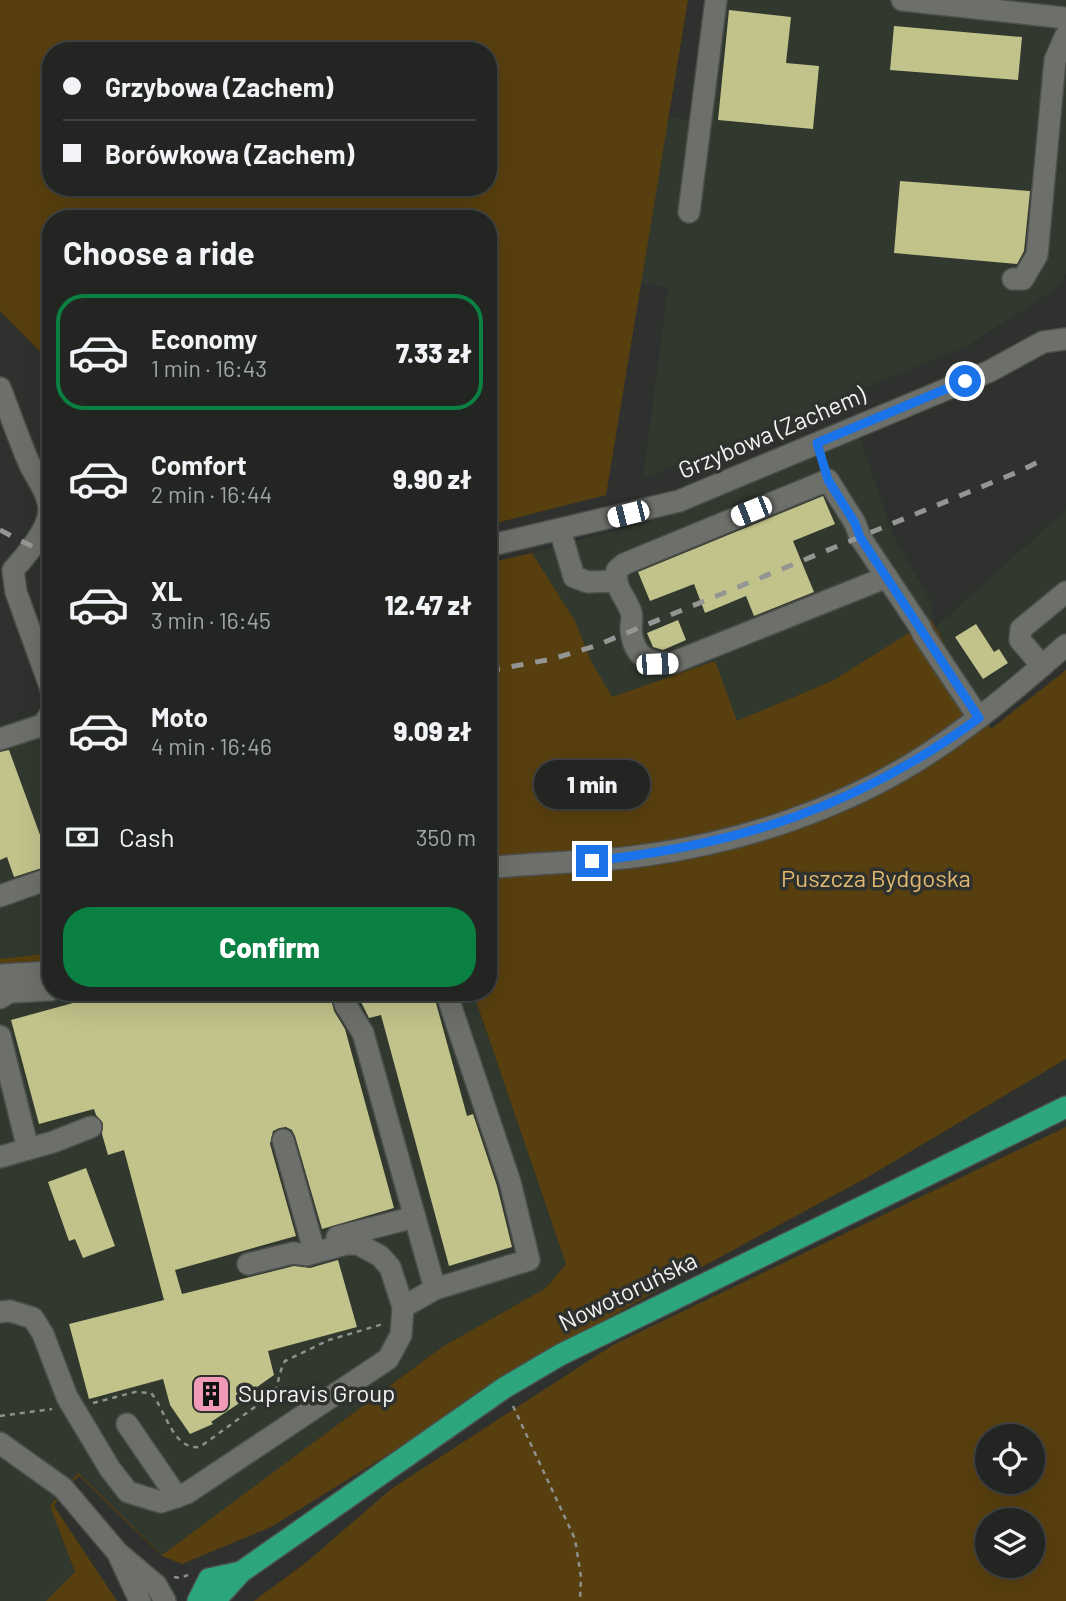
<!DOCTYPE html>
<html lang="en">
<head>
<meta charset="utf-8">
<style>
  :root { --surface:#222522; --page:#2a2d2a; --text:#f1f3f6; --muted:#a2a5a5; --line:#3f4240; --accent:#0b8043 }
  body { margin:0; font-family:Barlow,sans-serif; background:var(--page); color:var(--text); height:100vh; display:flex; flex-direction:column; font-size:26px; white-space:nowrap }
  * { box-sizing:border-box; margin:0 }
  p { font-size:23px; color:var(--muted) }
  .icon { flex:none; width:38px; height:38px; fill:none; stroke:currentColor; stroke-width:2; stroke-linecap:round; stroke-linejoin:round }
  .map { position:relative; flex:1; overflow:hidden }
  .panel { position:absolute; left:42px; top:210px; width:455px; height:791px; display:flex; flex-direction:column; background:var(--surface); border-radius:28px; box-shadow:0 7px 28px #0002,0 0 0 2px var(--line) }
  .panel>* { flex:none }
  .top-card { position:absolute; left:42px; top:42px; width:455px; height:154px; border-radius:28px; box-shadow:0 7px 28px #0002,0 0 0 2px var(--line); display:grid; align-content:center; height:154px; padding:0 21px; background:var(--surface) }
  .buttons { position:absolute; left:975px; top:1424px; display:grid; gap:14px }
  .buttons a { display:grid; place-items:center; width:70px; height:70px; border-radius:50%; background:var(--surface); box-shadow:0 7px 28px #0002,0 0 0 2px var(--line); font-size:35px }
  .end { position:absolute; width:32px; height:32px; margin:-16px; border:9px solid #1a73e8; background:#fff; box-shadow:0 0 0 4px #fff }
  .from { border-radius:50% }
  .bubble { position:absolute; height:49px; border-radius:24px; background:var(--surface); box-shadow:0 7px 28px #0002,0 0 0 2px var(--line); font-size:23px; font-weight:800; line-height:49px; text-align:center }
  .car { position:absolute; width:21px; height:42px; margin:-21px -10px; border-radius:9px; box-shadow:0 0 5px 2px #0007; background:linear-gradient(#fff 24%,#345 0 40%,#fff 0 76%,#345 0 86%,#fff 0) }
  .top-card b { display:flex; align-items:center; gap:24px; height:66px; font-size:26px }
  .top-card b+b { border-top:2px solid var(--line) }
  .top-card i { width:18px; height:18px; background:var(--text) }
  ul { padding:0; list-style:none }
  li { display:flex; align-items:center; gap:21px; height:116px; margin:0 14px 10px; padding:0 7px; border:4px solid transparent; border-radius:28px }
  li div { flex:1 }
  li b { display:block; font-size:26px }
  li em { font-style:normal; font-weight:800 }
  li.on { border-color:var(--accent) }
  li>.icon { width:63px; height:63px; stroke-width:1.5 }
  h2 { padding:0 21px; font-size:32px; line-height:84px }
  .pay { display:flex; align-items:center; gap:18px; height:77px; padding:0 21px; font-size:26px }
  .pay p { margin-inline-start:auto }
  .primary-button { display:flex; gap:14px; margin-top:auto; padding:14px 21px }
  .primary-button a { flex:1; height:80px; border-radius:28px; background:var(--accent); color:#fff; font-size:28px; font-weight:800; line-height:80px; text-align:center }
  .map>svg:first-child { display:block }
</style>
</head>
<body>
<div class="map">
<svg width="1066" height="1601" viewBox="0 0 1066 1601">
  <rect width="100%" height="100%" fill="#2e312d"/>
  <g fill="#31382e">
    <path d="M705,0H1066V273L1056,289L967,346L643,479L668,287L586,274L610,109L690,120Z"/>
    <path d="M859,436L893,534L934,608L931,619L875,657L834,680L737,721L714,661L611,698L592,663L575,621L532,553L654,520Z"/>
    <path d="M1066,510V631L980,701L932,630Z"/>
    <path d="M51,706V953L0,959V727Z"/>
    <path d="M0,985L51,992H473L566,1264L546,1288L442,1347L162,1555L78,1473L50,1506L75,1572L46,1601H0Z"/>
  </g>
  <g fill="#583f0f" fill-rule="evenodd">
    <path d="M0,0H688L606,495L488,525V219H51V363L0,311ZM51,51H488V187H51Z"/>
    <path d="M532,553L575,621L592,663L612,697L715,661L737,721L834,680L931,619L991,729L1066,670V1059L866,1178L615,1314L271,1527L182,1564L162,1556L79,1476L63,1490L54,1506L117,1601H46L75,1572L50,1506L78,1473L162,1555L442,1347L546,1288L566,1264L473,992H488V563Z"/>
    <path d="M51,953V984L0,985V959Z"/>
    <path d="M1066,1127V1601H254L308,1561L391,1489L613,1345ZM987,1437H1032V1482H987ZM987,1521H1032V1566H987Z"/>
  </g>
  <g fill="#c2c28b">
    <path d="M729,10L791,17L786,63L819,66L813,129L718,120Z"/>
    <path d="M894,26L1022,37L1018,80L890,70Z"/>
    <path d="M900,181L1030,191L1024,251L1017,264L894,253Z"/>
    <path d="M823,496L835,524L793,541L814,592L754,616L746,596L705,613L694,584L650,601L638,572Z"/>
    <path d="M678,620L686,640L663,650L653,647L647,633Z"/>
    <path d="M976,624L994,652L999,649L1008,663L983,679L955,637Z"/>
    <path d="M9,750L51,865L14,877L7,857L0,860V752Z"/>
    <path d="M113,992H329L334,1011L345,1029L394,1208L322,1229L295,1136L292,1130L286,1127L279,1128L273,1131L270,1144L296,1236L175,1270L182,1294L294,1266L310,1268L338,1260L357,1327L268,1351L274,1375L257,1387L259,1390L211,1422L213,1424L190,1434L170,1405L163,1379L89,1399L69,1324L164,1300L124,1150L108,1155L102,1134L103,1123L96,1115L94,1109L39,1124L11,1020Z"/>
    <path d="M356,992H433L467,1116L473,1114L497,1186L512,1247L449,1266L381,1015L369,1018Z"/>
    <path d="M86,1168L115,1246L83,1258L75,1239L69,1241L48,1182Z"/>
  </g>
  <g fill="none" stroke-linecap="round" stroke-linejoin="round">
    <defs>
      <g id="minor">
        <path d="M902,0L1066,18"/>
        <path d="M689,212L716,0"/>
        <path d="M1013,279H1023L1037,255L1055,60L1066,35"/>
        <path d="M0,388C10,413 19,440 30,465C37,479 49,494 49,510C49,529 25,557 13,570L16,592L51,689"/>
        <path d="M560,530L574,577L588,582L615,581"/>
        <path d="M488,546L679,501L990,371L1043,342L1066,339"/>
        <path d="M887,577L672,663C647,664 633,656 631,629C631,623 633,617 631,612C625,595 614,589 617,570L624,564L828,480L855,523L860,537L920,627L923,634L979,718"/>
        <path d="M1042,666L1020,640L1021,629L1066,592"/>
        <path d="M0,739L43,725L51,713"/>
        <path d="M488,868C541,862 594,863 647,855C739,842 835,811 915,762C970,728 1018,687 1066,645"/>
        <path d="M0,896L51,878"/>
        <path d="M0,975L51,972"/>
        <path d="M342,992L345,1004L363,1033L435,1289"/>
        <path d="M0,998L10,992L51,990"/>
        <path d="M0,1036L28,1149"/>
        <path d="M283,1140L312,1243"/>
        <path d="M0,1157L53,1142L91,1127"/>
        <path d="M337,1237L415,1217"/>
        <path d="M248,1264L293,1253L307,1255L346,1244H358L380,1256L390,1267L403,1307"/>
        <path d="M0,1312L10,1311L33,1318L43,1334L67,1397L110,1469L128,1492L161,1502L187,1493L388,1359L401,1335L403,1307L435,1289L529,1260L510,1182L446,992"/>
        <path d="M127,1424L177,1497"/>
        <path d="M0,1443L63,1488L118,1553L156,1585L165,1601"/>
        <path d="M120,1558L140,1601"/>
      </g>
      <g id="major">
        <path d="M198,1601L209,1579L241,1572"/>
        <path d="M205,1601L220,1595L241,1572L504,1388L560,1355L1066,1107"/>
      </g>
    </defs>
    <use href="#minor" stroke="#4b4e4a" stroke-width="24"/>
    <use href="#major" stroke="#4b4e4a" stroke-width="24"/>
    <g stroke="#8e908d" stroke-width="2.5" stroke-dasharray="5 5" stroke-linecap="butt">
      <path d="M93,1403L135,1392L151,1393C166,1410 172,1450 200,1447L274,1393C279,1383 279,1371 285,1361L329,1340L383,1324"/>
      <path d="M513,1406L575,1539L581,1577L580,1601"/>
      <path d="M0,1416L52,1409"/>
      <path d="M174,1577L180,1578L188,1575"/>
    </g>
    <use href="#minor" stroke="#6c6f6a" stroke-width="21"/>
    <use href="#major" stroke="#2da67e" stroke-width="21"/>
    <g stroke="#949693" stroke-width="5" stroke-dasharray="12 12" stroke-linecap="butt">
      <path d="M0,530L51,556"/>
      <path d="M488,671L552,659L595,646L1020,471L1042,460"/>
    </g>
  </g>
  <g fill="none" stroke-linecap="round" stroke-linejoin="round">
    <path stroke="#1a73e8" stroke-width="9" d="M592,861C739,845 859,806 979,718L860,537L855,523L828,480L817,443L965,381"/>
  </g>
  <defs>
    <symbol id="building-square" viewBox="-11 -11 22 22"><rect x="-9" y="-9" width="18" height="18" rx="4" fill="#f09ab7" stroke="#2e312d"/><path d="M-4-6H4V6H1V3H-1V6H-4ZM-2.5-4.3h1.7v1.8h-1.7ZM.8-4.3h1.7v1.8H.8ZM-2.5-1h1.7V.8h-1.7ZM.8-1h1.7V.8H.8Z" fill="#111"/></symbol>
  </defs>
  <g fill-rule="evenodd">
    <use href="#building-square" x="189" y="1372" width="44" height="44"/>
  </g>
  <g text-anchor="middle" stroke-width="7" stroke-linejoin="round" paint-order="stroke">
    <g font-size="24" fill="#f2f4f1" stroke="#2e312d">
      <text transform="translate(772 433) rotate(-23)" y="8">Grzybowa (Zachem)</text>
      <text transform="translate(628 1292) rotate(-26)" y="8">Nowotoruńska</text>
    </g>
    <g font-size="24" fill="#e3b971" stroke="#2e312d">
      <text x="876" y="887">Puszcza Bydgoska</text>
    </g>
    <g font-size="24" fill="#f2f4f1" stroke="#2e312d" text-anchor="start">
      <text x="238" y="1402">Supravis Group</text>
    </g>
  </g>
</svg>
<div class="buttons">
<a><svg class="icon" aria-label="locate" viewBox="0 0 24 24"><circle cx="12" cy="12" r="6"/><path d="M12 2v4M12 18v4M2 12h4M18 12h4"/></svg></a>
<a><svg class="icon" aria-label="layers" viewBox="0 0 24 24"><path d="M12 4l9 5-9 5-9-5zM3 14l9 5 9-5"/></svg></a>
</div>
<i class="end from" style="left:965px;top:381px"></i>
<i class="end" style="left:592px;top:861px"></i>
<div class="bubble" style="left:534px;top:760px;width:116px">1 min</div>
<i class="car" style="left:751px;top:511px;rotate:248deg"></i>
<i class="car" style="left:628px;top:514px;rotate:256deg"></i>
<i class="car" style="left:657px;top:664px;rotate:88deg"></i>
<div class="top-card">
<b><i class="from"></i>Grzybowa (Zachem)</b>
<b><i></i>Borówkowa (Zachem)</b>
</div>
<section class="panel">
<h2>Choose a ride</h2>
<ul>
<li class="on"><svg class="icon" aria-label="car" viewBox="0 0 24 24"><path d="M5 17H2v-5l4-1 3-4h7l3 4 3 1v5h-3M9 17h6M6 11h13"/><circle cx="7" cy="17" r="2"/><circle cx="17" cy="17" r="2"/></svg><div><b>Economy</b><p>1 min · 16:43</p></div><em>7.33 zł</em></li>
<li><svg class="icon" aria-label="car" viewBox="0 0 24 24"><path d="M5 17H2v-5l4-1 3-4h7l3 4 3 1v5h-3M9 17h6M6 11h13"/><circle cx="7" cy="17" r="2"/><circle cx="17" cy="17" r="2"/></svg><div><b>Comfort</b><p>2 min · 16:44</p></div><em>9.90 zł</em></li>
<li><svg class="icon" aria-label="car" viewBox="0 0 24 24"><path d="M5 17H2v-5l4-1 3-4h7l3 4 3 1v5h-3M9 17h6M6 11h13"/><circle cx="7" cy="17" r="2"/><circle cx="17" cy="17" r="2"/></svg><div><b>XL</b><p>3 min · 16:45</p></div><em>12.47 zł</em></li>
<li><svg class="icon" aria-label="car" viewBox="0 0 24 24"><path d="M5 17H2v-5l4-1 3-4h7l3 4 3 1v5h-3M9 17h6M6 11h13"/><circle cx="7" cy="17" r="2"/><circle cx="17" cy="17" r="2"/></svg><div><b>Moto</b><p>4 min · 16:46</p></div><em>9.09 zł</em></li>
</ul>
<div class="pay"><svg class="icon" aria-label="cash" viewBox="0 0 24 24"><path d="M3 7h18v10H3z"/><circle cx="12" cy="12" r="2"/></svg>Cash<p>350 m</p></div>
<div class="primary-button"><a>Confirm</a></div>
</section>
</div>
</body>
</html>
